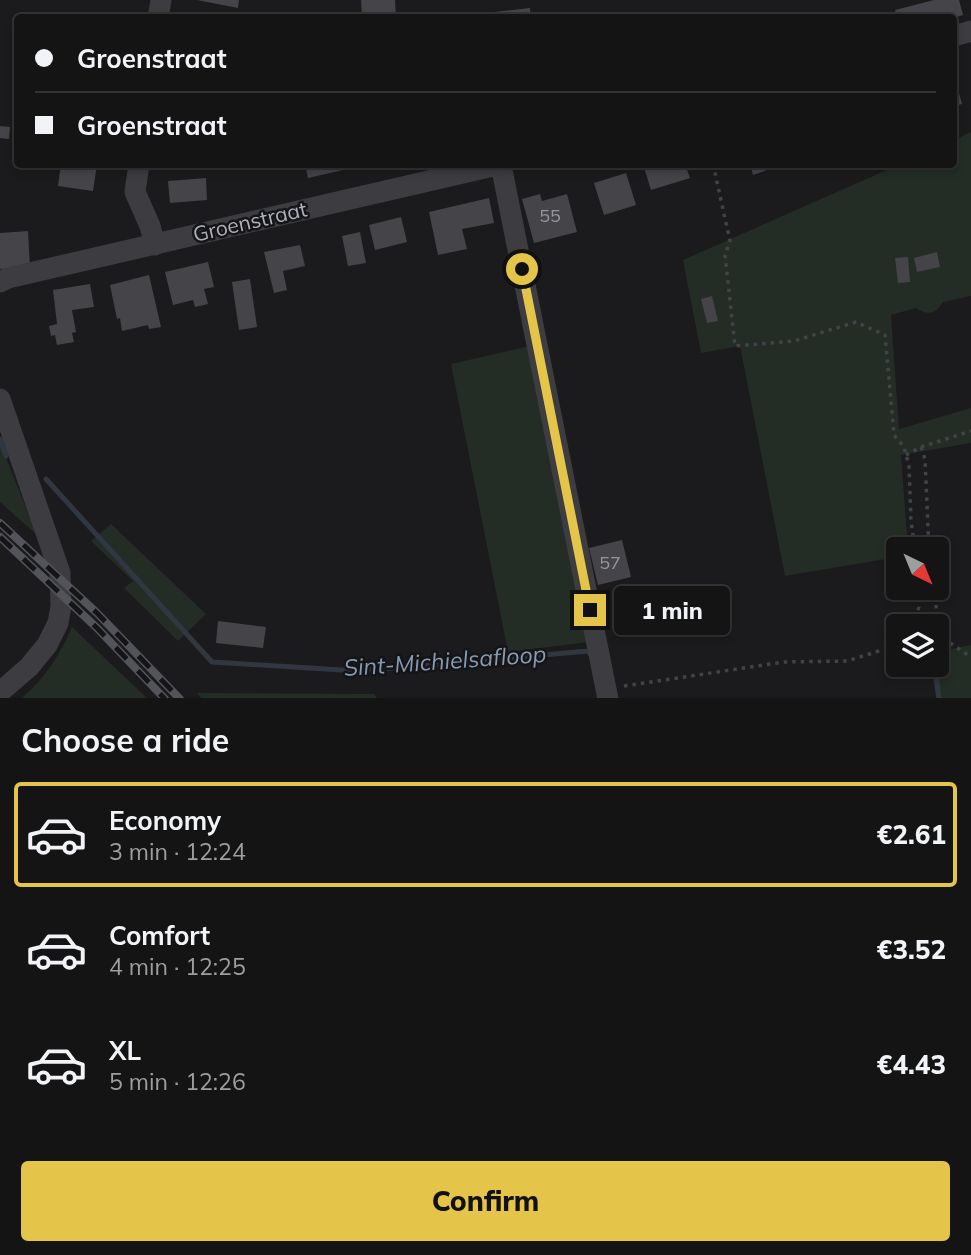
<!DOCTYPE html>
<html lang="en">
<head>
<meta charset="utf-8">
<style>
  :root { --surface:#141415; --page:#1d1d1e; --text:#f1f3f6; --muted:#9d9ea0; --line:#333334; --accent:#e5c44a }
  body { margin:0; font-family:Mulish,sans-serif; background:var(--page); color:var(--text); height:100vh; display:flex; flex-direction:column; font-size:26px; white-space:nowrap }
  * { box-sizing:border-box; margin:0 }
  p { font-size:23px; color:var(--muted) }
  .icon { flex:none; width:38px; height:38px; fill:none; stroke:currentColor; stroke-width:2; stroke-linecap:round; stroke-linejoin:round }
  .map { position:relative; height:698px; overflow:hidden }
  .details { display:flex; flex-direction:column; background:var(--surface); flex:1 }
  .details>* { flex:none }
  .guide { position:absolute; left:14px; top:14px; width:943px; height:154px; border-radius:7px; box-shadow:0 4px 10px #0003,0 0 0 2px var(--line); display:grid; align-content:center; height:154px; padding:0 21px; background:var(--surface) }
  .needle { width:46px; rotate:137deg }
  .controls { position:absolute; left:886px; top:537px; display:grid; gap:14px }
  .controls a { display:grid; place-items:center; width:63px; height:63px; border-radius:7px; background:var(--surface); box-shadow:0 4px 10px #0003,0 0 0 2px var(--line); font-size:35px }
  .end { position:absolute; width:32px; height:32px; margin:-16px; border:9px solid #e5c44a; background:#111; box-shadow:0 0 0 4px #111 }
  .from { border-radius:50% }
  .bubble { position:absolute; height:49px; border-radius:7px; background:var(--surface); box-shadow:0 4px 10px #0003,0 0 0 2px var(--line); font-size:23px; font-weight:800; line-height:49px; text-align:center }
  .guide b { display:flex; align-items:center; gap:24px; height:66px; font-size:26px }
  .guide b+b { border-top:2px solid var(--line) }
  .guide i { width:18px; height:18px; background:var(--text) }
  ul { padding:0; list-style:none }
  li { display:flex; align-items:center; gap:21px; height:105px; margin:0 14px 10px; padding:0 7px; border:4px solid transparent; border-radius:7px }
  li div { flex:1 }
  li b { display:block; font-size:26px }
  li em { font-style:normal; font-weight:800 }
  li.selected { border-color:var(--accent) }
  li>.icon { width:63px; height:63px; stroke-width:1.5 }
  h2 { padding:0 21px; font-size:32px; line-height:84px }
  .action { display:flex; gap:14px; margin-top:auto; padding:14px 21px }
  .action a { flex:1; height:80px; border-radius:7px; background:var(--accent); color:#111; font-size:28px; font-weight:800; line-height:80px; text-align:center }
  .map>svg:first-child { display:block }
</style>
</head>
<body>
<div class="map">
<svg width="971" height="699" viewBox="0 0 971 699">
  <rect width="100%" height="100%" fill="#1b1a1c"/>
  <g fill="#242c26">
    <path d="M971,132V296L943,302C936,314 927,316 916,308L891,315L899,429L971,408V443L901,455L908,549L898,550V557L785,576L740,346L701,353L683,260L898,165L954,164V140Z"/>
    <path d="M530,346L589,642L508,652L451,364Z"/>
    <path d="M0,443L37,535L0,502Z"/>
    <path d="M111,524L206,614L178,641L124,588L133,581L91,541Z"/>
    <path d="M72,627L147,698H22C45,678 60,655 72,627Z"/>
    <path d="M971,645V698H936L931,665H936V652Z"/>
    <path d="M197,693L374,694L377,698L202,699Z"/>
  </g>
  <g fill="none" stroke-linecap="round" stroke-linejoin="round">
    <g stroke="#313740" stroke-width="5">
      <path d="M0,439L6,456"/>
      <path d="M46,479L212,662L357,671L589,651L590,654"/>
      <path d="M935,665L939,699"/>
    </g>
  </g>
  <g fill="#454549">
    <path d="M197,0H239L238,8Z"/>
    <path d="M361,0H395L396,18H362Z"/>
    <path d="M934,0H959L963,15L954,18H897L895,10Z"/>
    <path d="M530,8L531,18H486L485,13Z"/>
    <path d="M954,76L962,104L954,106Z"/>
    <path d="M0,126L10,127L9,139L0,138Z"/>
    <path d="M61,164H97L93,191L58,186Z"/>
    <path d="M305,164H342L343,170L308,178Z"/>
    <path d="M643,164H685L690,178L651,190Z"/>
    <path d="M750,164H775L776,167L753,175Z"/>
    <path d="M626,173L636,205L604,215L594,183Z"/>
    <path d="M206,178L207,200L170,203L168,181Z"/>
    <path d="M540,194L542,201L567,194L577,232L534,243L522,199Z"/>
    <path d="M489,198L494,223L462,229L467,249L438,255L429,212Z"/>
    <path d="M401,217L407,242L375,250L369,225Z"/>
    <path d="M28,231L30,267L0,269V233Z"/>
    <path d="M360,232L366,263L348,266L342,236Z"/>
    <path d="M300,245L305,266L283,271L287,290L274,293L264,252Z"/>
    <path d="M937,252L940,267L917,272L914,258Z"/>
    <path d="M908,257L910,282L898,283L895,258Z"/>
    <path d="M208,262L214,287L204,289L208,304L195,307L193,300L173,305L165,272Z"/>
    <path d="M149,275L161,327L149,329L148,325L122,331L120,318L117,319L110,285Z"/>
    <path d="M250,279L257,327L239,330L232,282Z"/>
    <path d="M90,284L94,307L72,310L76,332L72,333L74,342L57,345L55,335L51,336L49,326L57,324L53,290Z"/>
    <path d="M712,296L718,321L707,323L701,299Z"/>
    <path d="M622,540L631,577L598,585L589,548Z"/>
    <path d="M218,621L266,627L263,648L216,643Z"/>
  </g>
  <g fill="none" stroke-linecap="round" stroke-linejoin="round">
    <g stroke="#424348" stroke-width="3.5" stroke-dasharray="3.5 5" stroke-linecap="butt">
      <path d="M713,164L730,241L725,255L735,346L794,341L856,322L885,335L894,435L904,447L909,466L911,521L915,550"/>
      <path d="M921,447L925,459L929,550"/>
      <path d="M906,455L921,447L971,431"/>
      <path d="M934,588L937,615L944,639L971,657"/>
      <path d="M912,626L919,607V588"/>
      <path d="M936,639H944"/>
      <path d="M624,686L784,662L847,661L898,645"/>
    </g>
    <g stroke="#3c3c41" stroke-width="21">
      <path d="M158,18L161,0"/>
      <path d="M954,36L971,31"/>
      <path d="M139,164L135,192L150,226L155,245"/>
      <path d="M501,165L608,699"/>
      <path d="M0,282L8,278L502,164"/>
      <path d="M0,399L60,573L61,606L58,623L47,645L29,667L0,692"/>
    </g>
    <defs>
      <g id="rail">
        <path d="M0,523L97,613L180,699"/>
        <path d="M0,537L97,628L165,699"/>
      </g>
    </defs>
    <use href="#rail" stroke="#53545a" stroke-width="8"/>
    <use href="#rail" stroke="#151517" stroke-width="5" stroke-dasharray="16" stroke-linecap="butt"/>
  </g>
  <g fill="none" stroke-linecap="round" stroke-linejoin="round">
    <path stroke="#e5c44a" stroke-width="9" d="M522,269L590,610"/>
  </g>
  <g text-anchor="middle" stroke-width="5" stroke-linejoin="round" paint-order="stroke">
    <g font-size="18" fill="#94959e">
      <text x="550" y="222">55</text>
      <text x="610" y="569">57</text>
    </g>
    <g font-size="21" fill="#aeb0bb" stroke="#151517">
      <text transform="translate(250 222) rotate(-13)" y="7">Groenstraat</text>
    </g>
    <g font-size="23" font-style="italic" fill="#8899b2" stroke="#151517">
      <text transform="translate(445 661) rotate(-4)" y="8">Sint-Michielsafloop</text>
    </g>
  </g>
</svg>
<div class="controls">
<a><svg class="needle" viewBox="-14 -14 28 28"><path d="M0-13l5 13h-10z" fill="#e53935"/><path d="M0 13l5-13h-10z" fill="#9d9ea0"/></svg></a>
<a><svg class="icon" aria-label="layers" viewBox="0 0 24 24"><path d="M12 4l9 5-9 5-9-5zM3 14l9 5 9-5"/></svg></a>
</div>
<i class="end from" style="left:522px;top:269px"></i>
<i class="end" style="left:590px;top:610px"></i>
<div class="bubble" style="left:614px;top:586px;width:116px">1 min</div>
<div class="guide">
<b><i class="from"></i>Groenstraat</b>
<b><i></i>Groenstraat</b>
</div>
</div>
<section class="details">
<h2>Choose a ride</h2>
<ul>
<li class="selected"><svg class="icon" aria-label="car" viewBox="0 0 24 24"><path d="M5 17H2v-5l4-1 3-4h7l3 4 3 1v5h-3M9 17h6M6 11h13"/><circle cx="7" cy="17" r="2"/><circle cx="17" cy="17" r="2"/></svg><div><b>Economy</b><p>3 min · 12:24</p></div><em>€2.61</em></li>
<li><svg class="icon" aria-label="car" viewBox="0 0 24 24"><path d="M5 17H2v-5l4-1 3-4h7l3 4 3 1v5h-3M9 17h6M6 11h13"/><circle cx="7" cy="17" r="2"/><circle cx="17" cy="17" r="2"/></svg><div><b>Comfort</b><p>4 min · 12:25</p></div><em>€3.52</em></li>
<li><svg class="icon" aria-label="car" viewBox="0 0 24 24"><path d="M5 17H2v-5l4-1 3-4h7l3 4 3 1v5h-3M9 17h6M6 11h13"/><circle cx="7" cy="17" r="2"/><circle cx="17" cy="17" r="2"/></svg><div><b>XL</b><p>5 min · 12:26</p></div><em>€4.43</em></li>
</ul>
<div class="action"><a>Confirm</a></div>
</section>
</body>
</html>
